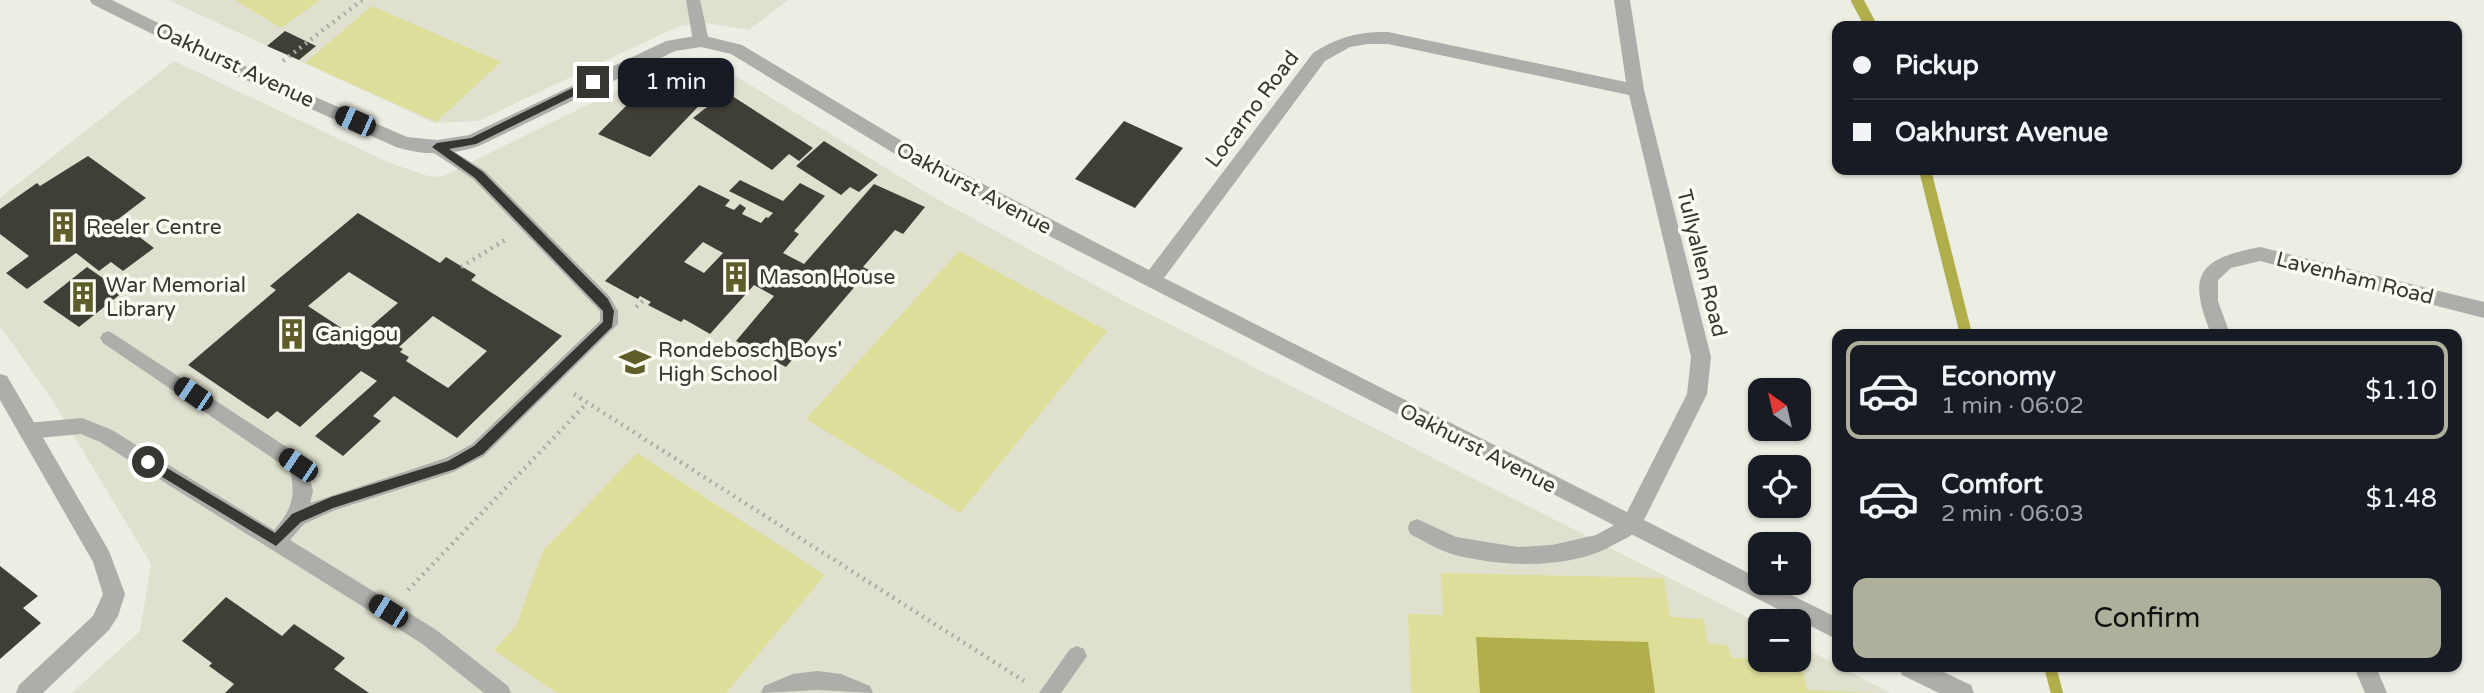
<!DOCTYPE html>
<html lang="en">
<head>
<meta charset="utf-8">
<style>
  :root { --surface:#171b24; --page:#20242c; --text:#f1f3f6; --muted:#9ea1a6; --line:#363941; --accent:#afb09b }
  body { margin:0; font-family:"Varela Round",sans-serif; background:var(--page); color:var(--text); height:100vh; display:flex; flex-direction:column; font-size:26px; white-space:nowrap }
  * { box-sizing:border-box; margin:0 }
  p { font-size:23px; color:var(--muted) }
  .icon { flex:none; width:38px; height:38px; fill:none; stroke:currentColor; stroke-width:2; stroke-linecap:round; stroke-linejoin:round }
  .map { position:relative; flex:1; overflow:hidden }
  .details { position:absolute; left:1832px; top:329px; width:630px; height:343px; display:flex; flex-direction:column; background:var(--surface); border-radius:14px; box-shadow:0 2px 5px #0004 }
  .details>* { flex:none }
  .banner { position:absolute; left:1832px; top:21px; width:630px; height:154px; border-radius:14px; box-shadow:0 2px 5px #0004; display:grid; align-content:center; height:154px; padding:0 21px; background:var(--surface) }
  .needle { width:46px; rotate:326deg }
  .tools { position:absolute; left:1748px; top:378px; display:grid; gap:14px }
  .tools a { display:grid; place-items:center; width:63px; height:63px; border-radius:14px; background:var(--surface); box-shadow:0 2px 5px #0004; font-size:35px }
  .end { position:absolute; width:32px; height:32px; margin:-16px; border:9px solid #363632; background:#fff; box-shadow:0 0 0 4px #fff }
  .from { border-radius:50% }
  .bubble { position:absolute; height:49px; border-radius:14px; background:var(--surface); box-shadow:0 2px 5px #0004; font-size:23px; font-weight:600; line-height:49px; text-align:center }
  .car { position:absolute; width:21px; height:42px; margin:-21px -10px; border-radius:9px; box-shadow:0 0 5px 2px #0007; background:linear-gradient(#222 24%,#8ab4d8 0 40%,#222 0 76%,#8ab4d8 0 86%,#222 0) }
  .banner b { display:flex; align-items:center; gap:24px; height:66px; font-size:26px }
  .banner b+b { border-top:2px solid var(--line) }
  .banner i { width:18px; height:18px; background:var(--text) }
  ul { padding:12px 0 0; list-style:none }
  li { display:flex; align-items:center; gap:21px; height:98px; margin:0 14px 10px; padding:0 7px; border:4px solid transparent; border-radius:14px }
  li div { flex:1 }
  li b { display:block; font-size:26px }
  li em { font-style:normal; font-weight:600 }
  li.current { border-color:var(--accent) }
  li>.icon { width:63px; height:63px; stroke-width:1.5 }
  .button { display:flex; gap:14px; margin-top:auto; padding:14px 21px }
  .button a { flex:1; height:80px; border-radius:14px; background:var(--accent); color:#111; font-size:28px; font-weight:600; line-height:80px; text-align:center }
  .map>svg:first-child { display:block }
</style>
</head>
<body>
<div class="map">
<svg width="2484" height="693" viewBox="0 0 2484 693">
  <rect width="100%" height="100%" fill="#edeee3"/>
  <g fill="#e0e0cf">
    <path d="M168,0H788L749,30L707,23L679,26L478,121L434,123Z"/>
    <path d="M174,61L390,163L428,176L441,177L671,64L711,61L930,195L1128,303L1760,624V660H1799V645L1890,693H72L140,631L151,564L51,398L0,326V198Z"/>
  </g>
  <g fill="#dede9b">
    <path d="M235,0H320L281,28Z"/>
    <path d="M372,6L501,62L436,122L305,63Z"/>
    <path d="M959,251L1107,331L960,513L806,419Z"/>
    <path d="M637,453L825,575L726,693H557L494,650L516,626L543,551Z"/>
    <path d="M1441,573L1664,578L1670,617L1704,619L1708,644L1728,645L1731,658L1801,660L1807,690L1876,693H1411L1408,614L1443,615Z"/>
  </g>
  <path fill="#b1ae4c" d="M1476,637L1648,642L1655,693H1480Z"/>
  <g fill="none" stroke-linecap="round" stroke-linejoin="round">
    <g stroke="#b1ae4c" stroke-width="12">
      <path d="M1857,0L1871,26"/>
      <path d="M1925,170L1966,334"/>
      <path d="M2050,667L2057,693"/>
    </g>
  </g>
  <g fill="#3f3f37" fill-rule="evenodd">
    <path d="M285,31L316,46L299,60L267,46Z"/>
    <path d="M657,75L676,84L682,78L713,91L650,157L598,134Z"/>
    <path d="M726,92L813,148L799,161L789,154L772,170L693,118Z"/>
    <path d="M1124,121L1183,148L1135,208L1075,179Z"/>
    <path d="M824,141L878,175L859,192L850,187L841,195L796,166Z"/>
    <path d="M88,156L146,198L117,220L154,248L123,271L111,262L99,271L76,253L27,289L6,273L29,256L0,234V209L37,183L40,186Z"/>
    <path d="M740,180L783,201L800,183L825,196L794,231L799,234L783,253L804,264L874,184L925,207L903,234L895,230L863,267L869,270L786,367L736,341L774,296L754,285L710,334L684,319L681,322L648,305L651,302L640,296L638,299L605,281L699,185L730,200L725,206L734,210L740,204L746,208L742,214L761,223L766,217L768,218L773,213L729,191ZM703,242L723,253L704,273L684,262Z"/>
    <path d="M358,213L440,263L446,257L476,275L471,280L562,336L457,438L394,396L373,416L381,421L343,456L315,436L377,381L361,371L300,427L277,411L268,419L188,365L276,290L270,286ZM349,272L398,303L361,335L353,330L349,333L308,306ZM433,316L487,351L448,388L406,361L409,357L400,352L403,349L399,347Z"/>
    <path d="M87,267L123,292L79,327L43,302Z"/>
    <path d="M0,566L38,596L23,608L41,623L0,659Z"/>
    <path d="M226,597L282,636L294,624L345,658L334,669L369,693H225L234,684L209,666L212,663L182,641Z"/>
  </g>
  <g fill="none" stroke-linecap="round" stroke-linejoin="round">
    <g stroke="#acaca4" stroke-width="4.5" stroke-dasharray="2 5" stroke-linecap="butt">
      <path d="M283,61L362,0"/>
      <path d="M461,267L505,240"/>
      <path d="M636,307L645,299"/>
      <path d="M574,394L1024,681"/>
      <path d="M408,590L587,403"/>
    </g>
    <g fill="#adada9" fill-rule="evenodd">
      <path d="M686,0H700L709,41L706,45H696L693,41Z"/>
      <path d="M437,141L485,171L610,297L618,311V324L484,456L451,473L335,510L304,524L290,540L435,629L508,686L511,693H484L421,643L100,442L81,434L27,439L21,437L18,431L21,425L27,423L82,418L112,430L274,530C292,510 296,496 290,470L103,343L100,338L103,333L109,331L305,459L313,491L310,503L446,458L472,444L600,321V311L473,179L431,151L429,147L431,143Z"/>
      <path d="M1631,516L1638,519L1640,525C1636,535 1624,539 1615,544C1571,570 1503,567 1455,555C1440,551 1424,541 1410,534L1408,528L1410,522L1417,519L1456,537L1518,547L1552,545L1596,535Z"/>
      <path d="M1077,646L1084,649L1087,656L1061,693H1039L1070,649Z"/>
      <path d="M817,671L841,674L870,686L873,693L817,690L761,693L764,686L793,674Z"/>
    </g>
    <g fill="#adada9" fill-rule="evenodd">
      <path d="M90,0H112L249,68L407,137L437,140L469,135L666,41L701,35L742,45L912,147L1149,270L1313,53C1337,37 1360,31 1388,32L1626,82L1614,0H1630L1644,90L1711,357L1707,394L1644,520L1760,579V583H1767L1838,618V640L981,201L900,157L731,54L701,47L675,51L479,146C451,155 424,156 396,147L237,76L92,4ZM1368,44H1388L1629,95L1691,357L1687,394L1627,512L1164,278L1325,61L1350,47Z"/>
      <path d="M2260,247L2484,302V318L2260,261L2231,268L2218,280V301L2230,334H2211C2187,274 2198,259 2260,247Z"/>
      <path d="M0,374L7,376L109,551L125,594L118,616L109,630L43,693H16L19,685L93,616L103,594L93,562L0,400Z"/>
      <path d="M1899,667H1933L1971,685L1974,693H1939L1902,675Z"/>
      <path d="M2354,667H2376L2387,693H2365Z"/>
    </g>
  </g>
  <path fill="#363632" d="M593,78L596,79V85L476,144L449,149L483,172L608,299L614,311L612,327L483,454L455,469L333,508L301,522L276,546L144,466V459H152L275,533L292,514L331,497L448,461L474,446L603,322V311L475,178L432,147L437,143L471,138Z"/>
  <defs>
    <symbol id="building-bare" viewBox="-9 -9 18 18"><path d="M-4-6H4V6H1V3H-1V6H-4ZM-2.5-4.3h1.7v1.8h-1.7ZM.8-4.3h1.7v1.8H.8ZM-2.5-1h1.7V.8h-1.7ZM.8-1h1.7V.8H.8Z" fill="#5f5e2b" stroke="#fbfbf1" stroke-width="2.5" paint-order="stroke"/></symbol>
    <symbol id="school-bare" viewBox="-9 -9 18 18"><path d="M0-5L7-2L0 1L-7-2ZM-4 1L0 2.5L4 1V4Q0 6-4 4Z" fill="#5f5e2b" stroke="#fbfbf1" stroke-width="2.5" paint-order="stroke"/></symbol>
  </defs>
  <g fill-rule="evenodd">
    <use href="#building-bare" x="41" y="205" width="44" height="44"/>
    <use href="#building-bare" x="714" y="255" width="44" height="44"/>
    <use href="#building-bare" x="61" y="275" width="44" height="44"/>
    <use href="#building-bare" x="270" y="312" width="44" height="44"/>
    <use href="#school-bare" x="613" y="340" width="44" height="44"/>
  </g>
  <g text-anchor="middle" stroke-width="7" stroke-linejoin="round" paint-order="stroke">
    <g font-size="21" fill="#363632" stroke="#fbfbf1">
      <text transform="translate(235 65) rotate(25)" y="7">Oakhurst Avenue</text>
      <text transform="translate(1252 109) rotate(-53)" y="7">Locarno Road</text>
      <text transform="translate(974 188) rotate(28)" y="7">Oakhurst Avenue</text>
      <text transform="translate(1702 263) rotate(76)" y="7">Tullyallen Road</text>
      <text transform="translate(2355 278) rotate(14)" y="7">Lavenham Road</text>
      <text transform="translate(1478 448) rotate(27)" y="7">Oakhurst Avenue</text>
    </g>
    <g font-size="21" fill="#363632" stroke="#fbfbf1" text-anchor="start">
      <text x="86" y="234">Reeler Centre</text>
      <text x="759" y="284">Mason House</text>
      <text x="106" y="292">War Memorial<tspan x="106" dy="24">Library</tspan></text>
      <text x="315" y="341">Canigou</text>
      <text x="658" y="357">Rondebosch Boys'<tspan x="658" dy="24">High School</tspan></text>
    </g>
  </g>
</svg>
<div class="tools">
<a><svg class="needle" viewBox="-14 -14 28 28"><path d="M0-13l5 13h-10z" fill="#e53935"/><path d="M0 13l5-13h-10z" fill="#9ea1a6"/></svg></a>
<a><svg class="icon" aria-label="locate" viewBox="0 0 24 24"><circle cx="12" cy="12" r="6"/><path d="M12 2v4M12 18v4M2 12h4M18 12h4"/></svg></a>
<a>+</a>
<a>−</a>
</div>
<i class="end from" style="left:148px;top:462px"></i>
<i class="end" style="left:593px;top:82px"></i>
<div class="bubble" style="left:618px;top:58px;width:116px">1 min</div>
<i class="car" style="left:355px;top:121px;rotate:294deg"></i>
<i class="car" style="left:193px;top:394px;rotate:304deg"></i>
<i class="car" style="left:298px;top:465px;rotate:304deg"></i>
<i class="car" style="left:388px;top:611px;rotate:302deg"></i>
<div class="banner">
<b><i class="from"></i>Pickup</b>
<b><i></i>Oakhurst Avenue</b>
</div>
<section class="details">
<ul>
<li class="current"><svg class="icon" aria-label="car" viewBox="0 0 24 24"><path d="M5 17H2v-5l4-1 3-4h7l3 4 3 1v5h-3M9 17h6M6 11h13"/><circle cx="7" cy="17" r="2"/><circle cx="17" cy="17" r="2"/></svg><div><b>Economy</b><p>1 min · 06:02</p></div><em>$1.10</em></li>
<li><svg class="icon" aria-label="car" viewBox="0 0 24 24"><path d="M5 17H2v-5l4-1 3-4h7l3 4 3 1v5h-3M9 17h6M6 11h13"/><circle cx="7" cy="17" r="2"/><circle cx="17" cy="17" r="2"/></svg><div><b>Comfort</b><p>2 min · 06:03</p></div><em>$1.48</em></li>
</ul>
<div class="button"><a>Confirm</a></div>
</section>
</div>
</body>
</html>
